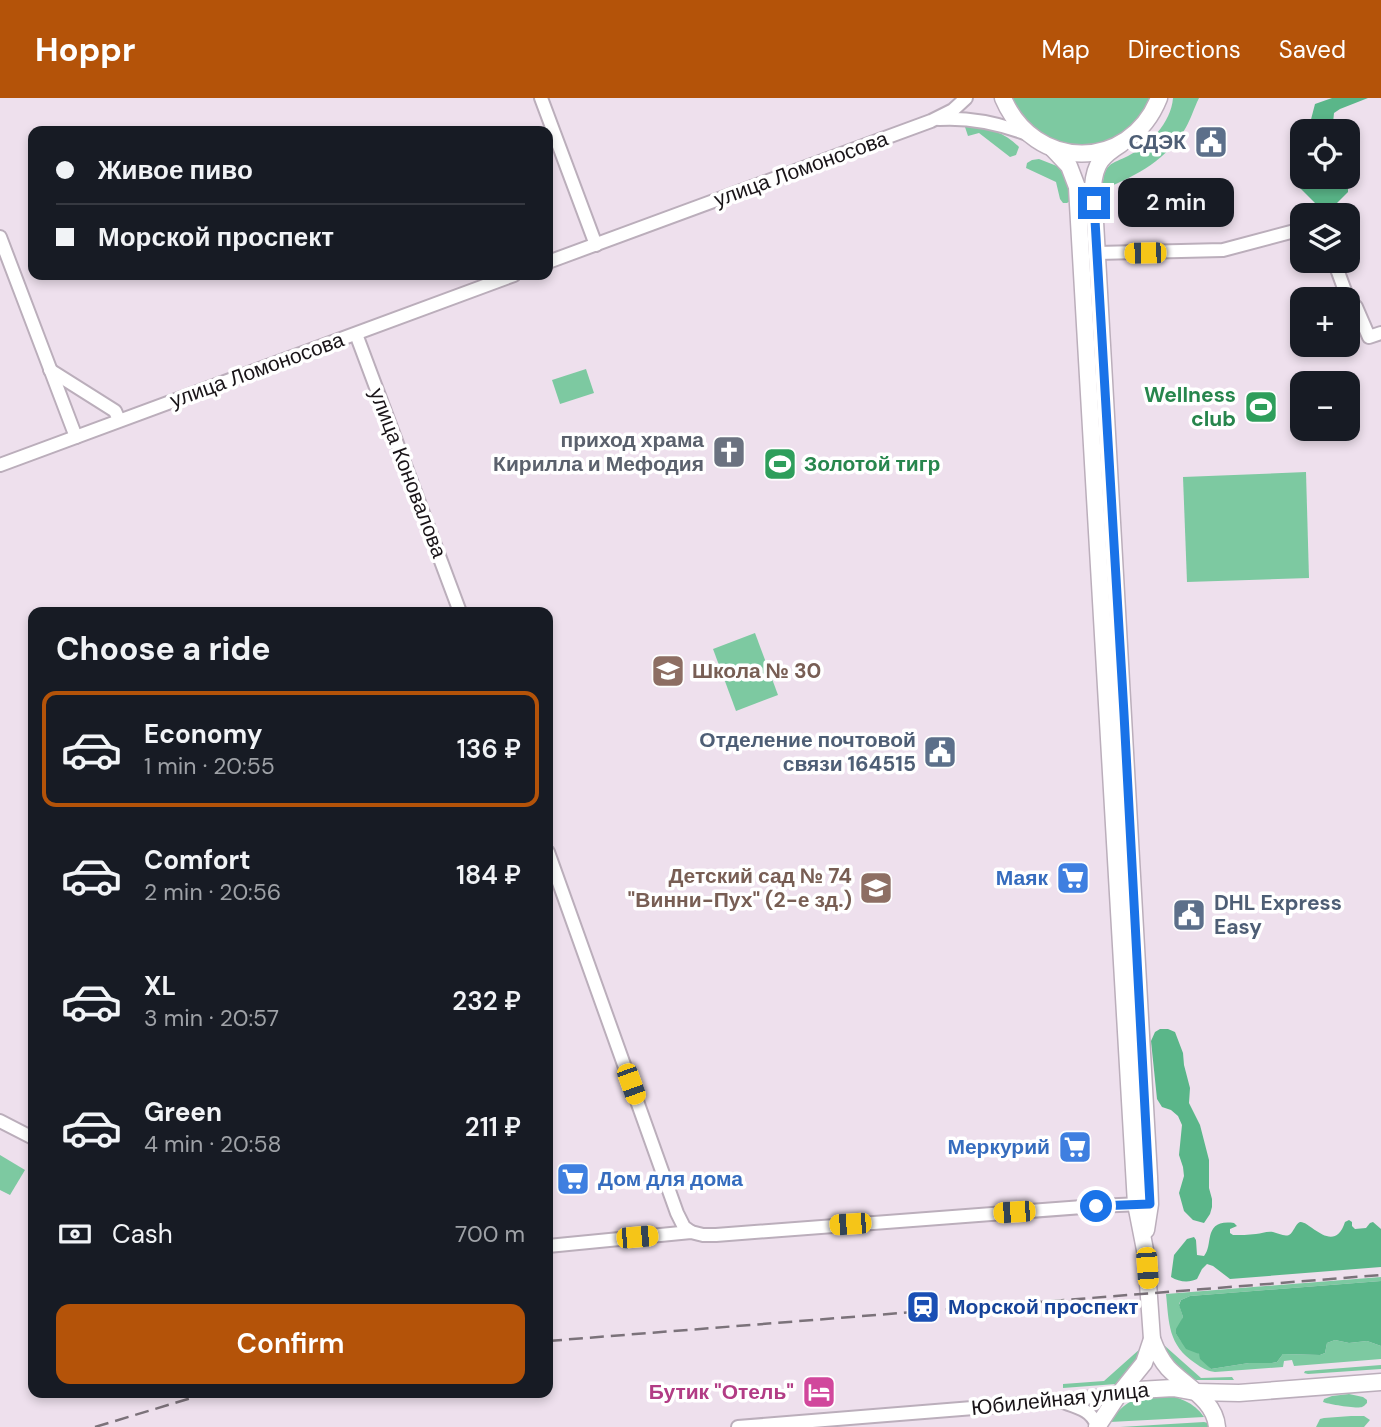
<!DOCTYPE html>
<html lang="en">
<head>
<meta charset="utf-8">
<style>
  :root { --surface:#171b24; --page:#242831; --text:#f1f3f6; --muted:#9ea1a6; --line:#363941; --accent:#b45309 }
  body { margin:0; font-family:"DM Sans",sans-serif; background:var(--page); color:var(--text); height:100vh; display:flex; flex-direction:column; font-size:26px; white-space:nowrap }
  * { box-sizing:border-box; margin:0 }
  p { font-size:23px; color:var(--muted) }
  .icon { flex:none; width:38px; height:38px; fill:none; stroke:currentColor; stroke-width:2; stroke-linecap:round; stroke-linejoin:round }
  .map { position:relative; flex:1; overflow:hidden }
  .sheet { position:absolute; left:28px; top:509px; width:525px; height:791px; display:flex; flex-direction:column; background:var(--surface); border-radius:14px; box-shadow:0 4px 10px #0003 }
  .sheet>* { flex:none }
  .guide { position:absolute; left:28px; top:28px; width:525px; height:154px; border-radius:14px; box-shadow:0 4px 10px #0003; display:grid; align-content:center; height:154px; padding:0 28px; background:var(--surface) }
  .controls { position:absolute; left:1290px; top:21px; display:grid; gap:14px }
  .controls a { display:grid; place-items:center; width:70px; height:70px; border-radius:14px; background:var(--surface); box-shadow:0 4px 10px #0003; font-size:35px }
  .end { position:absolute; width:32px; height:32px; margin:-16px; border:9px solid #1a73e8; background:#fff; box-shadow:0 0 0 4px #fff }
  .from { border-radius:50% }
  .bubble { position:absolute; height:49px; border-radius:14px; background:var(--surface); box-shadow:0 4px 10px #0003; font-size:23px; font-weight:600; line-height:49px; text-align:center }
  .car { position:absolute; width:21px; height:42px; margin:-21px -10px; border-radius:9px; box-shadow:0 0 5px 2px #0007; background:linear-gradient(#f5c518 24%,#345 0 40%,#f5c518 0 76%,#345 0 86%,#f5c518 0) }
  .guide b { display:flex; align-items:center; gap:24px; height:66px; font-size:26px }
  .guide b+b { border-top:2px solid var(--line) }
  .guide i { width:18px; height:18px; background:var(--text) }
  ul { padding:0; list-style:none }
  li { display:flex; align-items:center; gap:21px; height:116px; margin:0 14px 10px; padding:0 14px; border:4px solid transparent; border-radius:14px }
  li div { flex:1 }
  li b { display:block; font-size:26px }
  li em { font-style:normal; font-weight:600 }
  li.current { border-color:var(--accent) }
  li>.icon { width:63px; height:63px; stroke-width:1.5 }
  h2 { padding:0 28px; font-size:32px; line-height:84px }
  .pay { display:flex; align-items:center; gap:18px; height:77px; padding:0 28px; font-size:26px }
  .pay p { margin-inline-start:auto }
  .primary-button { display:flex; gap:14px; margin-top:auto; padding:14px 28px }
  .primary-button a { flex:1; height:80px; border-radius:14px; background:var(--accent); color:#fff; font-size:28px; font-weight:600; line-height:80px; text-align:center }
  header { display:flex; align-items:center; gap:42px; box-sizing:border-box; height:98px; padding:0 35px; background:var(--accent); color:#fff }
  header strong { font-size:33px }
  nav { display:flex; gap:38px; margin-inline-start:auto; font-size:24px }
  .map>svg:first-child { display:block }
</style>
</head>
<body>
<header>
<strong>Hoppr</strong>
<nav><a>Map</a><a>Directions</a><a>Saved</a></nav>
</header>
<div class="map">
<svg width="1381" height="1329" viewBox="0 0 1381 1329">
  <rect width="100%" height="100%" fill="#eee0ed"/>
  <g fill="#7dc9a1">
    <path d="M1012,0H1153C1147,9 1142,21 1135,27C1100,57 1052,55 1022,19C1018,14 1015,6 1012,0Z"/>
    <path d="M1173,0H1199C1194,10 1191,21 1185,31C1168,60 1137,78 1106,90L1103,89C1103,82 1103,74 1109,68C1114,63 1121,62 1128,58C1149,47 1171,25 1173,0Z"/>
    <path d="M971,28C988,30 1006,35 1019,49L1016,57L1010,59L979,35L968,38L965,29Z"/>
    <path d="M1039,61L1062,70L1069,76L1073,101L1067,105H1063L1060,101L1056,84L1026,70L1027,65L1032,62Z"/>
    <path d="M586,271L594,295L560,306L552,282Z"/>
    <path d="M1306,374L1309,480L1187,484L1183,379Z"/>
    <path d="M755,535L778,597L736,613L713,551Z"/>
    <path d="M0,1057L25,1072L10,1097L0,1092Z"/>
    <path d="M1381,1179V1183L1190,1198L1181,1202L1179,1206L1183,1219L1176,1236L1181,1243L1199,1256L1211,1271L1249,1265H1272L1277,1264L1283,1256L1320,1257L1325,1255L1327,1245L1335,1242L1349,1245L1367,1243L1381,1248V1261L1294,1268L1292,1262L1284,1263L1283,1269L1215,1274C1207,1273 1202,1270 1195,1265C1168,1247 1169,1225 1166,1196Z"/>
    <path d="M1159,1248H1165L1201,1280L1232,1279L1234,1282H1196L1187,1279Z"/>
    <path d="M1141,1250C1138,1264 1128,1279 1116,1286L1063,1290V1286L1104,1283Z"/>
    <path d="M1381,1267V1271L1308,1276L1304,1275L1305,1273Z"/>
    <path d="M1161,1295C1178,1299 1194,1304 1204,1319L1110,1324C1124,1303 1136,1299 1161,1295Z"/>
    <path d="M1349,1296L1363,1299L1367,1302V1305C1365,1307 1364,1308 1362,1309C1356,1311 1328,1306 1323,1304L1324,1301L1332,1298Z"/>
    <path d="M1351,1318H1364L1370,1322L1364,1329H1316L1320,1321L1324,1320Z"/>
    <path d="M1204,1324L1208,1325L1209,1329H1120Z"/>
  </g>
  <g fill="#5ab689">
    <path d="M1332,0H1368L1340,11L1334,15L1333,25L1334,33H1308L1315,6Z"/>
    <path d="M1302,60V79L1348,78V94L1326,116L1296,86Z"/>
    <path d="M1160,931H1168L1175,934L1183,955L1184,967L1190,990L1189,1005L1200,1027L1209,1062V1090L1212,1101V1109L1210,1116L1204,1125L1193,1122L1184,1113L1179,1095L1184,1078L1183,1069L1179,1057L1182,1027L1178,1018L1171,1012L1162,1009L1157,1001L1151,943L1155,934Z"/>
    <path d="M1349,1122L1352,1124V1128L1355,1131L1366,1130L1370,1125L1373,1124L1381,1131V1169L1230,1181L1213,1168L1207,1166L1202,1171L1197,1181C1189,1185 1179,1184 1171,1179L1174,1157L1187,1141L1194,1139L1196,1142L1197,1157L1204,1158C1214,1147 1202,1121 1234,1125L1237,1128L1230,1131V1135L1233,1137C1241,1137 1248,1137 1256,1136C1262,1136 1266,1133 1273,1134C1278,1135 1284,1139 1289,1137C1294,1134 1295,1126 1300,1124C1309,1122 1334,1158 1345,1124Z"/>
    <path d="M1381,1183V1248L1367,1243L1349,1245L1335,1242L1327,1245L1325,1255L1320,1257L1283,1256L1277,1264L1272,1265H1249L1211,1271L1200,1261L1199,1256L1186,1251L1176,1236V1231L1183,1219L1179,1207L1181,1202L1190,1198Z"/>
  </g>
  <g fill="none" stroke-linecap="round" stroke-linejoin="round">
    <defs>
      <g id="minor">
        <path d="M541,0L596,147"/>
        <path d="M939,21C971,19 998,25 1027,36"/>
        <path d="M0,139L76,339"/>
        <path d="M1097,155L1223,152L1302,131"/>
        <path d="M1334,163L1348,201L1356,209L1369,239L1381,235"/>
        <path d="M548,164L931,23L953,12L966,0"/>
        <path d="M356,236L460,514"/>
        <path d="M50,272L115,313L119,322"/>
        <path d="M0,367L514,177"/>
        <path d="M548,754L677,1115L684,1129L691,1134"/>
        <path d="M0,1023L33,1040"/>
        <path d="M548,1148L691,1134L703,1137H716L1096,1108L1142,1106"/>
        <path d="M1063,1304C1077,1309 1092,1312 1097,1328"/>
        <path d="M738,1329L1060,1303L1119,1296"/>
      </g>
      <g id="major">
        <path d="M1003,0C1034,73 1129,75 1159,0"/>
        <path d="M1121,46C1102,58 1095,65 1093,88L1149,1079L1150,1106L1146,1132"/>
        <path d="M1053,51L1069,68L1077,89L1136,1106L1146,1157L1152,1241L1144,1265L1119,1296L1097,1329"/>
        <path d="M1152,1241C1156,1252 1161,1262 1168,1270C1185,1288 1215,1302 1217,1329"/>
        <path d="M1119,1296L1138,1292L1173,1290L1195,1294L1239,1295L1381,1284"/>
      </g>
    </defs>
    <use href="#minor" stroke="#bbaebb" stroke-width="16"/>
    <use href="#major" stroke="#bbaebb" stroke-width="19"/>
    <use href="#minor" stroke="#fff" stroke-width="12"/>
    <use href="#major" stroke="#fff" stroke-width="16"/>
    <g stroke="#7b727a" stroke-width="2.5" stroke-dasharray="14 7" stroke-linecap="butt">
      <path d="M548,1243L1381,1177"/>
      <path d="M95,1329L208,1295"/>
    </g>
  </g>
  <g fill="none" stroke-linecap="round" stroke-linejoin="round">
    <path stroke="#1a73e8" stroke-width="9" d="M1094,105L1124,616L1150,1106L1096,1108"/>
  </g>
  <defs>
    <symbol id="civic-square" viewBox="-11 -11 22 22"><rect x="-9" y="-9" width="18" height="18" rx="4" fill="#5c6f8a" stroke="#fff"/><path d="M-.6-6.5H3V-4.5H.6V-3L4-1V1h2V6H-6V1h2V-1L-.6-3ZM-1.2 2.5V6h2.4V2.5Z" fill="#fff"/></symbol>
    <symbol id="stadium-square" viewBox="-11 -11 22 22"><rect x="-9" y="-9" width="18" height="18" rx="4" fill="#2e9e5b" stroke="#fff"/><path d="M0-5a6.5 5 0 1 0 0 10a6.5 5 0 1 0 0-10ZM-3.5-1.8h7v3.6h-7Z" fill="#fff"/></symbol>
    <symbol id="church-square" viewBox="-11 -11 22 22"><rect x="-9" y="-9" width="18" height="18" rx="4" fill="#6b7280" stroke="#fff"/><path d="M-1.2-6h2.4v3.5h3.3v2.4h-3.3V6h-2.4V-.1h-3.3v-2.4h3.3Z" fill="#fff"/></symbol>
    <symbol id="school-square" viewBox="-11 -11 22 22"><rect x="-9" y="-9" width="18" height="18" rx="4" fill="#8d6e63" stroke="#fff"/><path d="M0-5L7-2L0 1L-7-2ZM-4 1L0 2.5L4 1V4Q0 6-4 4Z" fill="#fff"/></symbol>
    <symbol id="supermarket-square" viewBox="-11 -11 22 22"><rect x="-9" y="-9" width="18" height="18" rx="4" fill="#3f7fe0" stroke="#fff"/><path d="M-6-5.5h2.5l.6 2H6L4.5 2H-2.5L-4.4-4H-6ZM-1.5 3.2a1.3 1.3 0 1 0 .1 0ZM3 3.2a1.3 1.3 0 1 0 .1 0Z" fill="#fff"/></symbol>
    <symbol id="station-square" viewBox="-11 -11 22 22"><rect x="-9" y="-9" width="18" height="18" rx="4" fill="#1a4fb4" stroke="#fff"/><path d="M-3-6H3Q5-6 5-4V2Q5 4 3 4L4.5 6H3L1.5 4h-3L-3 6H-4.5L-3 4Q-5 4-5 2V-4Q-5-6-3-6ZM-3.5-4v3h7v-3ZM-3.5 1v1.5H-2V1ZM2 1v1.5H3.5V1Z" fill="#fff"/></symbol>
    <symbol id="hotel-square" viewBox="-11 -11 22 22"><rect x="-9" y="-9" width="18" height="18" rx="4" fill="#d1479c" stroke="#fff"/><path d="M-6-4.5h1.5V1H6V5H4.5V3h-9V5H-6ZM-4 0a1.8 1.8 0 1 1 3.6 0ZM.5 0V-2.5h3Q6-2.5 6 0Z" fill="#fff"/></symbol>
  </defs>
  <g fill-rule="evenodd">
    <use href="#civic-square" x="1192" y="25" width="38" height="38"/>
    <use href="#stadium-square" x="1242" y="290" width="38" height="38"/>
    <use href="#church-square" x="710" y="335" width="38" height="38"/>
    <use href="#stadium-square" x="761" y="347" width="38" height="38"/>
    <use href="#school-square" x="649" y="554" width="38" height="38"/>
    <use href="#civic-square" x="921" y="635" width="38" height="38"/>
    <use href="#supermarket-square" x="1054" y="761" width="38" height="38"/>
    <use href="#school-square" x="857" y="771" width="38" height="38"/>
    <use href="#civic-square" x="1170" y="798" width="38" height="38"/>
    <use href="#supermarket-square" x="1056" y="1030" width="38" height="38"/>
    <use href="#supermarket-square" x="554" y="1062" width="38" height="38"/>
    <use href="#station-square" x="904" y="1190" width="38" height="38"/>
    <use href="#hotel-square" x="800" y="1275" width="38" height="38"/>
  </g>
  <g text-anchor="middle" stroke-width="7" stroke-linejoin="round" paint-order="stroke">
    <g font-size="21" font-weight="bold" fill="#4e5e75" stroke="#fff" text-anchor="end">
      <text x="1186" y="51">СДЭК</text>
      <text x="916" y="649">Отделение почтовой<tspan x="916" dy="24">связи 164515</tspan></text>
      <text x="1214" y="812" text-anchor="start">DHL Express<tspan x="1214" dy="24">Easy</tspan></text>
    </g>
    <g font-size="21" fill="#191418" stroke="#fff">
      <text transform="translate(801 71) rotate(-20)" y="7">улица Ломоносова</text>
      <text transform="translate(257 272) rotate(-20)" y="7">улица Ломоносова</text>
      <text transform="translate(408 375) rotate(69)" y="7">улица Коновалова</text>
      <text transform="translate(1060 1301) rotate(-6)" y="7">Юбилейная улица</text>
    </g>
    <g font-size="21" font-weight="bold" fill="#27864d" stroke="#fff" text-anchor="end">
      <text x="1236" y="304">Wellness<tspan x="1236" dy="24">club</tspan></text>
      <text x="804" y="373" text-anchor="start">Золотой тигр</text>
    </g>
    <g font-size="21" font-weight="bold" fill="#5b616d" stroke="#fff" text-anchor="end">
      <text x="704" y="349">приход храма<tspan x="704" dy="24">Кирилла и Мефодия</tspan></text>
    </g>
    <g font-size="21" font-weight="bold" fill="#785e54" stroke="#fff" text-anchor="start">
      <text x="692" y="580">Школа № 30</text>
      <text x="852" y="785" text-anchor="end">Детский сад № 74<tspan x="852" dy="24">"Винни-Пух" (2-е зд.)</tspan></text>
    </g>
    <g font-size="21" font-weight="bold" fill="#366cbe" stroke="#fff" text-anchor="end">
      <text x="1048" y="787">Маяк</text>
      <text x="1050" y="1056">Меркурий</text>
      <text x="598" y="1088" text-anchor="start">Дом для дома</text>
    </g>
    <g font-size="21" font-weight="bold" fill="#164399" stroke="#fff" text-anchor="start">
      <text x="948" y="1216">Морской проспект</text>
    </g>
    <g font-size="21" font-weight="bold" fill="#b23c85" stroke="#fff" text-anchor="end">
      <text x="794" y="1301">Бутик "Отель"</text>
    </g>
  </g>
</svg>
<div class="controls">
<a><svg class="icon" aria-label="locate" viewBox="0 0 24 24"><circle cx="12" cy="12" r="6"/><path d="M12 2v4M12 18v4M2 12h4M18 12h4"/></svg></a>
<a><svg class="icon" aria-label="layers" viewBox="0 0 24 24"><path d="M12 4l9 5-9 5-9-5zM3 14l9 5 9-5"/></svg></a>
<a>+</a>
<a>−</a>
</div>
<i class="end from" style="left:1096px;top:1108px"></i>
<i class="end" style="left:1094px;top:105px"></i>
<div class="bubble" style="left:1118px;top:80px;width:116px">2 min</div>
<i class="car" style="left:1145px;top:155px;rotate:269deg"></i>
<i class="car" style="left:631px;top:986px;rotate:160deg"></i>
<i class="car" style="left:1014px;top:1114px;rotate:266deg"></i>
<i class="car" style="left:850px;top:1126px;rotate:266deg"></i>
<i class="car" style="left:637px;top:1139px;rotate:85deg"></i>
<i class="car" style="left:1147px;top:1170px;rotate:176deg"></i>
<div class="guide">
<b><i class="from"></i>Живое пиво</b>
<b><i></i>Морской проспект</b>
</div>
<section class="sheet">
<h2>Choose a ride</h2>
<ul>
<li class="current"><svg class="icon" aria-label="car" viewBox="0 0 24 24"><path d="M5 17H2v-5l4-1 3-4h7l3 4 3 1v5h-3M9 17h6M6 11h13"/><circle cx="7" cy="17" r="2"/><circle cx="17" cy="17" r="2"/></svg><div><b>Economy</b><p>1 min · 20:55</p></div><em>136 ₽</em></li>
<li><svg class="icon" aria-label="car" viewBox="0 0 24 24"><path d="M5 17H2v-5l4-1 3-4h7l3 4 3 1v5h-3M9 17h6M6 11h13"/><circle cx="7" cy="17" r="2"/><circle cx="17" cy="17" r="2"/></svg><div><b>Comfort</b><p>2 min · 20:56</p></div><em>184 ₽</em></li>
<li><svg class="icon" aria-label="car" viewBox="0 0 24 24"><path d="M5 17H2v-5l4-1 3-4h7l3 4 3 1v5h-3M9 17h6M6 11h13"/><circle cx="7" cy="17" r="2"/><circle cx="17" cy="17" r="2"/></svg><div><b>XL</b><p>3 min · 20:57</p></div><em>232 ₽</em></li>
<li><svg class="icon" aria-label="car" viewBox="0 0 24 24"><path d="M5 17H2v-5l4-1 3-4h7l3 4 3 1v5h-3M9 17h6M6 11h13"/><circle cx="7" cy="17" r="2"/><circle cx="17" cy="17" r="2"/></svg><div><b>Green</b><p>4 min · 20:58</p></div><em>211 ₽</em></li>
</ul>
<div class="pay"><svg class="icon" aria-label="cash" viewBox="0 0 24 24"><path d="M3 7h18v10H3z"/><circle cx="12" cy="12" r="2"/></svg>Cash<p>700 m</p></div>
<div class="primary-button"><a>Confirm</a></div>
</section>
</div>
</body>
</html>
